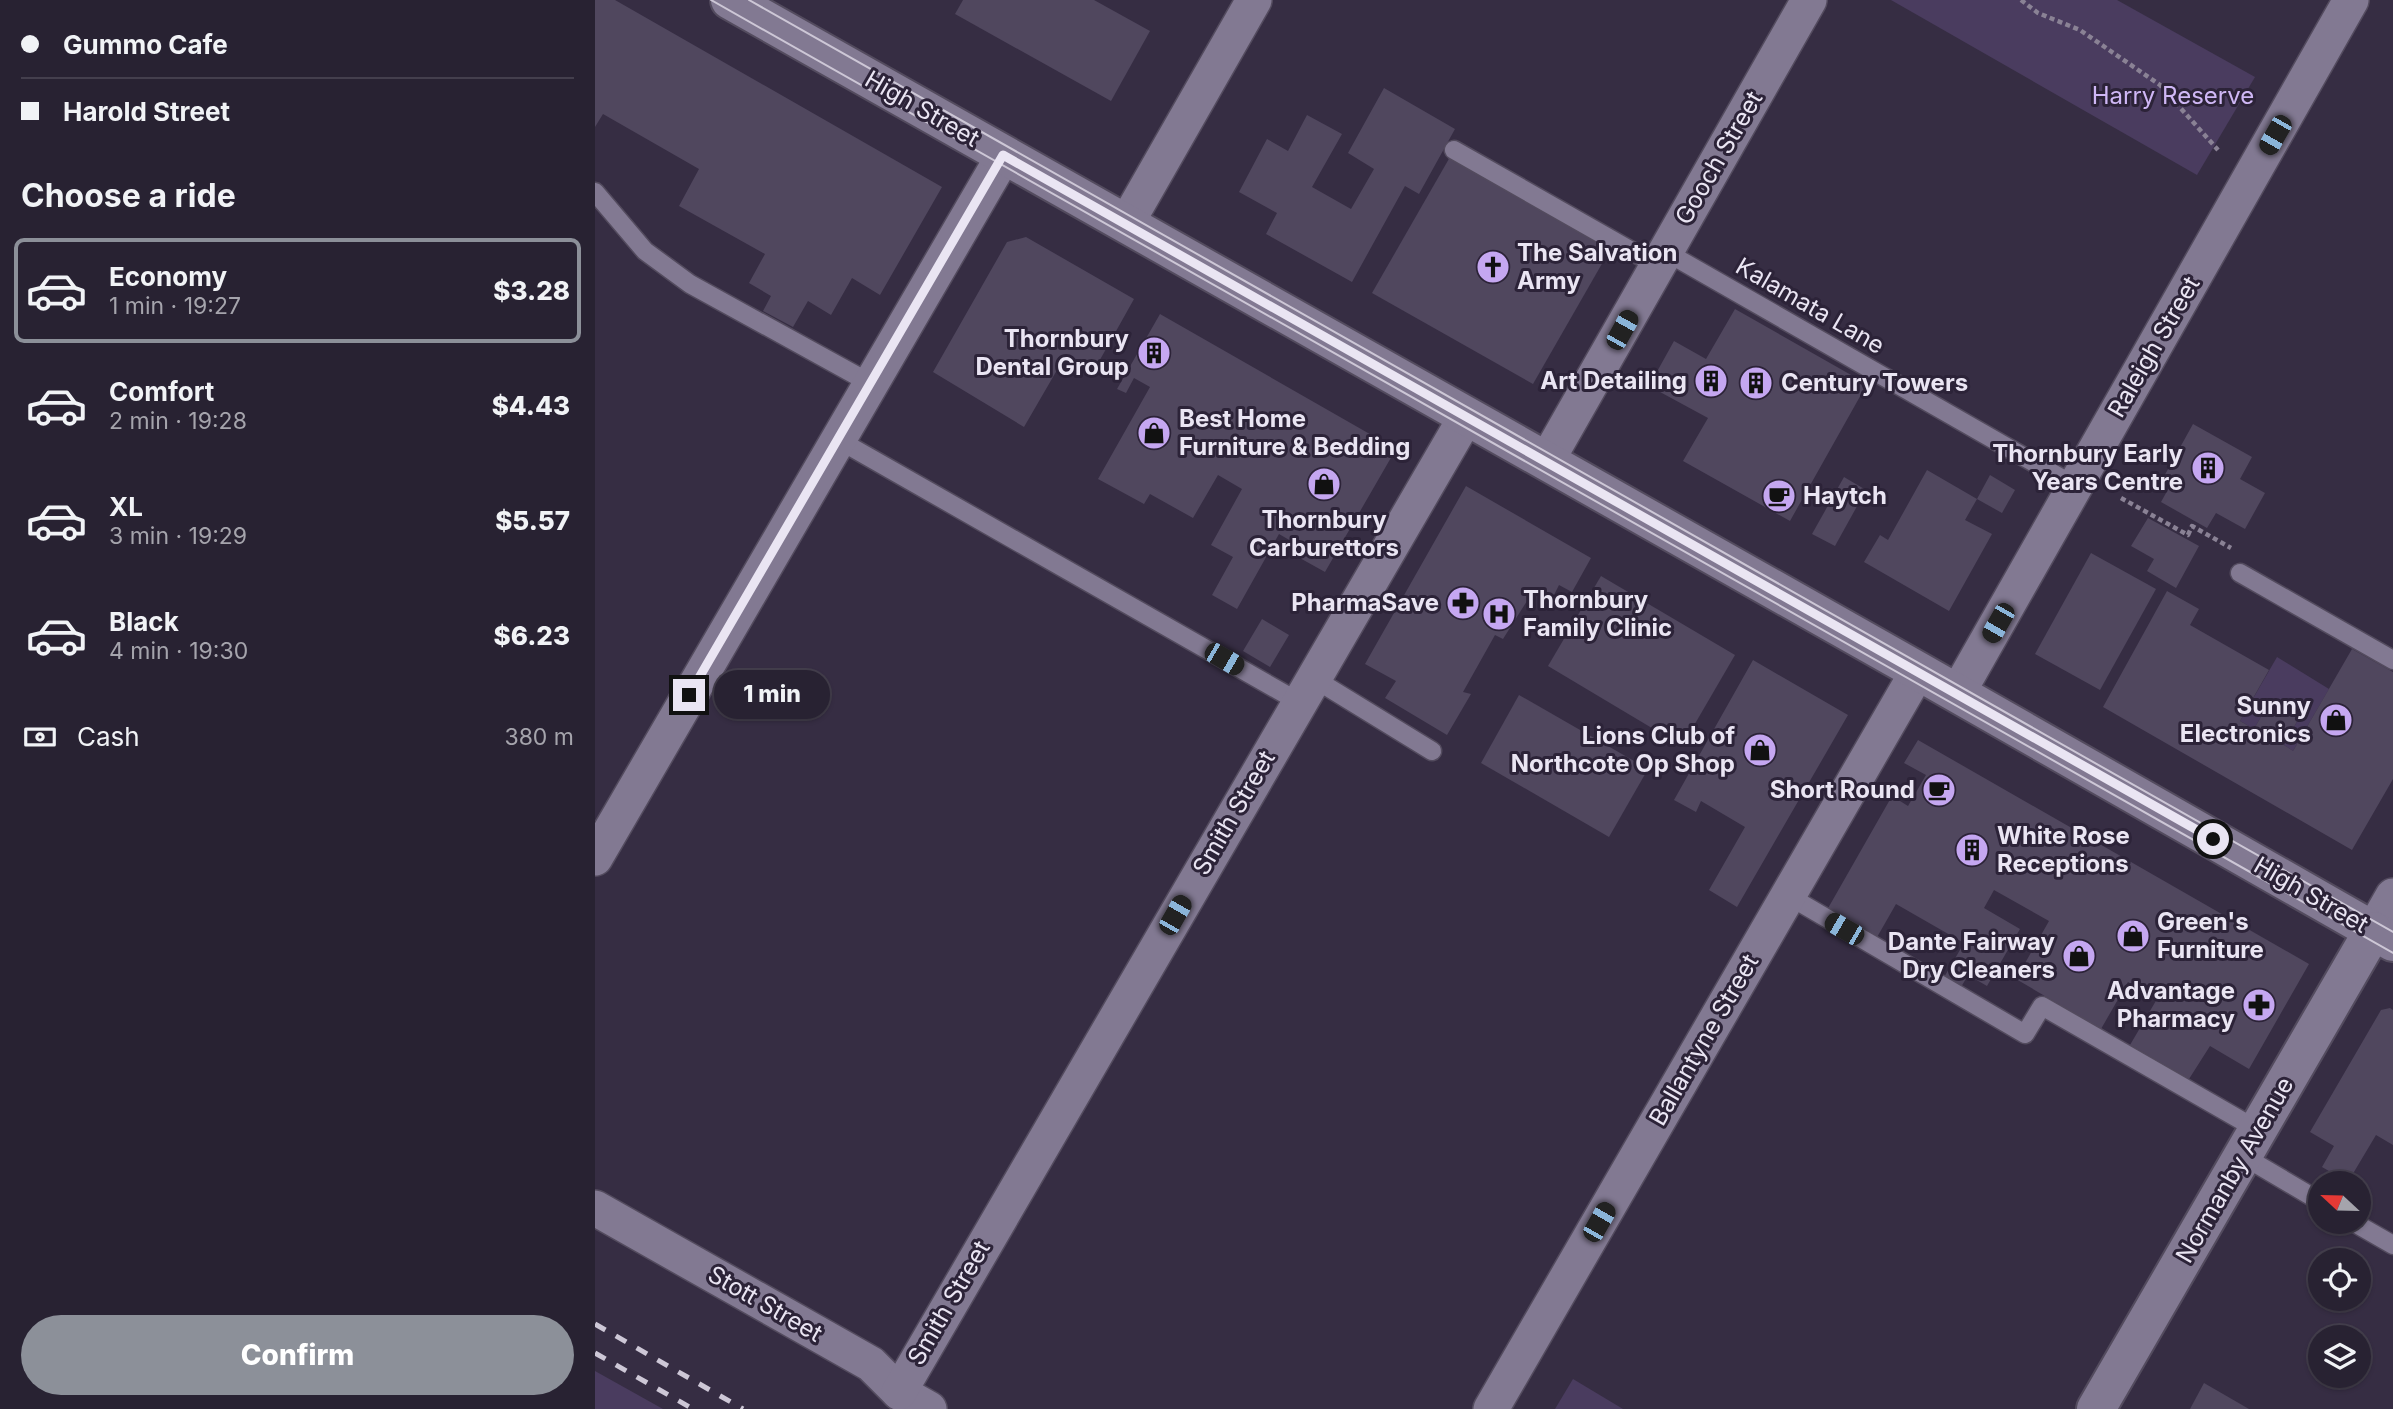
<!DOCTYPE html>
<html lang="en">
<head>
<meta charset="utf-8">
<style>
  :root { --surface:#282232; --page:#342f3e; --text:#f1f3f6; --muted:#a5a4ac; --line:#443f4d; --accent:#8c9099 }
  body { margin:0; font-family:Inter,sans-serif; background:var(--page); color:var(--text); height:100vh; display:flex; flex-direction:column; font-size:26px; white-space:nowrap }
  * { box-sizing:border-box; margin:0 }
  p { font-size:23px; color:var(--muted) }
  .icon { flex:none; width:38px; height:38px; fill:none; stroke:currentColor; stroke-width:2; stroke-linecap:round; stroke-linejoin:round }
  .map { position:relative; flex:1; overflow:hidden }
  .panel { display:flex; flex-direction:column; background:var(--surface); width:595px }
  .panel>* { flex:none }
  .guide { display:grid; align-content:center; height:154px; padding:0 21px; background:var(--surface) }
  .needle { width:46px; rotate:292deg }
  .tools { position:absolute; left:1713px; top:1171px; display:grid; gap:14px }
  .tools a { display:grid; place-items:center; width:63px; height:63px; border-radius:50%; background:var(--surface); box-shadow:0 2px 5px #0004,0 0 0 2px var(--line); font-size:35px }
  .end { position:absolute; width:32px; height:32px; margin:-16px; border:9px solid #eae5f3; background:#111; box-shadow:0 0 0 4px #111 }
  .from { border-radius:50% }
  .bubble { position:absolute; height:49px; border-radius:24px; background:var(--surface); box-shadow:0 2px 5px #0004,0 0 0 2px var(--line); font-size:23px; font-weight:800; line-height:49px; text-align:center }
  .car { position:absolute; width:21px; height:42px; margin:-21px -10px; border-radius:9px; box-shadow:0 0 5px 2px #0007; background:linear-gradient(#222 24%,#8ab4d8 0 40%,#222 0 76%,#8ab4d8 0 86%,#222 0) }
  .guide b { display:flex; align-items:center; gap:24px; height:66px; font-size:26px }
  .guide b+b { border-top:2px solid var(--line) }
  .guide i { width:18px; height:18px; background:var(--text) }
  ul { padding:0; list-style:none }
  li { display:flex; align-items:center; gap:21px; height:105px; margin:0 14px 10px; padding:0 7px; border:4px solid transparent; border-radius:10px }
  li div { flex:1 }
  li b { display:block; font-size:26px }
  li em { font-style:normal; font-weight:800 }
  li.on { border-color:var(--accent) }
  li>.icon { width:63px; height:63px; stroke-width:1.5 }
  h2 { padding:0 21px; font-size:32px; line-height:84px }
  .pay { display:flex; align-items:center; gap:18px; height:77px; padding:0 21px; font-size:26px }
  .pay p { margin-inline-start:auto }
  .primary-button { display:flex; gap:14px; margin-top:auto; padding:14px 21px }
  .primary-button a { flex:1; height:80px; border-radius:42px; background:var(--accent); color:#fff; font-size:28px; font-weight:800; line-height:80px; text-align:center }
  main { display:flex; flex:1; min-height:0 }
  .map>svg:first-child { display:block }
</style>
</head>
<body>
<main>
<section class="panel">
<div class="guide">
<b><i class="from"></i>Gummo Cafe</b>
<b><i></i>Harold Street</b>
</div>
<h2>Choose a ride</h2>
<ul>
<li class="on"><svg class="icon" aria-label="car" viewBox="0 0 24 24"><path d="M5 17H2v-5l4-1 3-4h7l3 4 3 1v5h-3M9 17h6M6 11h13"/><circle cx="7" cy="17" r="2"/><circle cx="17" cy="17" r="2"/></svg><div><b>Economy</b><p>1 min · 19:27</p></div><em>$3.28</em></li>
<li><svg class="icon" aria-label="car" viewBox="0 0 24 24"><path d="M5 17H2v-5l4-1 3-4h7l3 4 3 1v5h-3M9 17h6M6 11h13"/><circle cx="7" cy="17" r="2"/><circle cx="17" cy="17" r="2"/></svg><div><b>Comfort</b><p>2 min · 19:28</p></div><em>$4.43</em></li>
<li><svg class="icon" aria-label="car" viewBox="0 0 24 24"><path d="M5 17H2v-5l4-1 3-4h7l3 4 3 1v5h-3M9 17h6M6 11h13"/><circle cx="7" cy="17" r="2"/><circle cx="17" cy="17" r="2"/></svg><div><b>XL</b><p>3 min · 19:29</p></div><em>$5.57</em></li>
<li><svg class="icon" aria-label="car" viewBox="0 0 24 24"><path d="M5 17H2v-5l4-1 3-4h7l3 4 3 1v5h-3M9 17h6M6 11h13"/><circle cx="7" cy="17" r="2"/><circle cx="17" cy="17" r="2"/></svg><div><b>Black</b><p>4 min · 19:30</p></div><em>$6.23</em></li>
</ul>
<div class="pay"><svg class="icon" aria-label="cash" viewBox="0 0 24 24"><path d="M3 7h18v10H3z"/><circle cx="12" cy="12" r="2"/></svg>Cash<p>380 m</p></div>
<div class="primary-button"><a>Confirm</a></div>
</section>
<div class="map">
<svg width="1798" height="1409" viewBox="0 0 1798 1409">
  <rect width="100%" height="100%" fill="#362d43"/>
  <g fill="#4a3c5f">
    <path d="M1296,0H1522L1660,77L1602,175Z"/>
    <path d="M1682,657L1734,689L1698,751L1689,745L1705,716L1676,699L1659,729L1645,721Z"/>
    <path d="M0,1371L68,1409H0Z"/>
    <path d="M978,1379L1028,1409H960Z"/>
  </g>
  <g fill="#50475e">
    <path d="M0,0H20L347,187L285,295L257,278L236,315L213,301L198,327L168,311L176,296L154,283L170,254L84,206L104,169L8,114L0,127Z"/>
    <path d="M368,0H499L555,31L516,101L360,14Z"/>
    <path d="M789,88L860,129L824,194L810,186L757,282L671,234L682,213L644,192L672,139L693,151L712,115L747,134L717,187L756,209L779,169L753,153Z"/>
    <path d="M859,150L1020,241L938,384L777,293Z"/>
    <path d="M431,237L539,299L497,374L469,358L429,427L338,372L412,242Z"/>
    <path d="M1140,309L1272,384L1195,521L1088,461L1113,418L1054,386L1079,341L1111,359Z"/>
    <path d="M565,314L801,449L730,572L703,557L708,548L684,534L642,609L617,595L638,557L616,545L647,489L623,475L598,518L555,494L549,504L503,479L555,387L539,378L531,393L522,389Z"/>
    <path d="M1598,424L1657,457L1645,479L1670,493L1650,529L1621,513L1612,528L1566,502L1576,484L1567,480Z"/>
    <path d="M1332,470L1382,499L1370,520L1397,534L1354,611L1269,562L1285,535L1293,540Z"/>
    <path d="M1395,475L1420,490L1407,513L1382,499Z"/>
    <path d="M1249,477L1271,490L1240,546L1217,534Z"/>
    <path d="M871,486L996,558L977,592L964,585L955,603L937,593L908,639L900,635L868,692L876,694L852,735L790,698L801,681L770,664Z"/>
    <path d="M1553,518L1604,546L1581,588L1552,571L1559,559L1536,546Z"/>
    <path d="M1496,553L1561,589L1505,690L1440,654Z"/>
    <path d="M1006,576L1140,655L1087,746L953,666Z"/>
    <path d="M1572,591L1604,609L1595,625L1674,670L1645,721L1659,729L1676,699L1690,707L1705,716L1689,745L1698,751L1757,649L1798,672V779L1757,850L1508,707Z"/>
    <path d="M667,619L694,635L675,667L648,651Z"/>
    <path d="M1158,660L1253,715L1142,907L1114,890L1150,827L1106,801L1101,812L1079,800Z"/>
    <path d="M924,695L1053,769L1014,837L886,763Z"/>
    <path d="M1323,740L1714,964L1654,1069L1615,1046L1594,1079L1535,1045L1562,999L1533,982L1506,1029L1421,979L1454,921L1399,890L1389,908L1425,929L1392,986L1373,975L1365,989L1348,979L1369,943L1301,904L1281,939L1232,910L1297,796L1313,806L1331,775L1309,763Z"/>
    <path d="M1795,1008L1798,1010V1145L1781,1135L1753,1182L1727,1167L1739,1146L1715,1132L1786,1010Z"/>
    <path d="M1609,1383L1654,1409H1595Z"/>
  </g>
  <g fill="none" stroke-linecap="round" stroke-linejoin="round">
    <defs>
      <g id="service">
        <path d="M859,150L1063,266"/>
        <path d="M0,192L50,251L95,284L275,383"/>
        <path d="M1071,252L1480,486"/>
        <path d="M242,439L704,702"/>
        <path d="M1645,573L1798,660"/>
        <path d="M718,678L837,751"/>
        <path d="M1192,895L1430,1034L1447,1006L1663,1130"/>
        <path d="M1648,1156L1726,1202"/>
        <path d="M1758,1222L1798,1245"/>
      </g>
      <g id="minor">
        <path d="M531,224L659,0"/>
        <path d="M951,462L1214,0"/>
        <path d="M1362,694L1756,0"/>
        <path d="M0,858L409,155"/>
        <path d="M1778,931L1798,896"/>
        <path d="M0,1208L276,1364L304,1392L334,1409"/>
        <path d="M304,1392L871,417"/>
        <path d="M896,1409L1323,671"/>
      </g>
      <g id="secondary">
        <path d="M135,0L1323,671L1798,942"/>
        <path d="M1501,1409L1778,931"/>
      </g>
    </defs>
    <use href="#service" stroke="#534b5e" stroke-width="21"/>
    <use href="#minor" stroke="#534b5e" stroke-width="38"/>
    <use href="#secondary" stroke="#534b5e" stroke-width="42"/>
    <g stroke="#8a8295" stroke-width="4.5" stroke-dasharray="5 3.5" stroke-linecap="butt">
      <path d="M1426,0L1443,13L1485,30L1565,85L1623,150"/>
      <path d="M1526,498L1593,535L1597,526L1636,548"/>
    </g>
    <use href="#service" stroke="#827992" stroke-width="18"/>
    <use href="#minor" stroke="#827992" stroke-width="35"/>
    <use href="#secondary" stroke="#827992" stroke-width="38"/>
    <g stroke="#cdc7d6" stroke-width="2">
      <path d="M116,0L1798,953"/>
      <path d="M154,0L1798,932"/>
    </g>
    <g stroke="#cdc7d6" stroke-width="5" stroke-dasharray="12 12" stroke-linecap="butt">
      <path d="M0,1324L148,1409"/>
      <path d="M0,1353L98,1409"/>
    </g>
  </g>
  <g fill="none" stroke-linecap="round" stroke-linejoin="round">
    <path stroke="#eae5f3" stroke-width="9" d="M94,695L408,155L1618,839"/>
  </g>
  <defs>
    <symbol id="church-disc" viewBox="-11 -11 22 22"><circle r="9.5" fill="#c5a7f1" stroke="#2c2338"/><path d="M-1.2-6h2.4v3.5h3.3v2.4h-3.3V6h-2.4V-.1h-3.3v-2.4h3.3Z" fill="#111"/></symbol>
    <symbol id="building-disc" viewBox="-11 -11 22 22"><circle r="9.5" fill="#c5a7f1" stroke="#2c2338"/><path d="M-4-6H4V6H1V3H-1V6H-4ZM-2.5-4.3h1.7v1.8h-1.7ZM.8-4.3h1.7v1.8H.8ZM-2.5-1h1.7V.8h-1.7ZM.8-1h1.7V.8H.8Z" fill="#111"/></symbol>
    <symbol id="shop-disc" viewBox="-11 -11 22 22"><circle r="9.5" fill="#c5a7f1" stroke="#2c2338"/><path d="M-5-2.5h2.3a2.7 3.5 0 0 1 5.4 0H5L5.5 6h-11ZM-1.5-2.5h3a1.5 2.3 0 0 0-3 0Z" fill="#111"/></symbol>
    <symbol id="cafe-disc" viewBox="-11 -11 22 22"><circle r="9.5" fill="#c5a7f1" stroke="#2c2338"/><path d="M-5.5-4.5H6V0H3Q3 3.5 0 3.5H-2.5Q-5.5 3.5-5.5 0ZM3-3.2v2h1.7v-2ZM-6 4.5H4V6H-6Z" fill="#111"/></symbol>
    <symbol id="pharmacy-disc" viewBox="-11 -11 22 22"><circle r="9.5" fill="#c5a7f1" stroke="#2c2338"/><path d="M-2-6h4v4h4v4h-4v4h-4v-4h-4v-4h4Z" fill="#111"/></symbol>
    <symbol id="hospital-disc" viewBox="-11 -11 22 22"><circle r="9.5" fill="#c5a7f1" stroke="#2c2338"/><path d="M-5-5h3v3.5h4V-5h3V5h-3V1.5h-4V5h-3Z" fill="#111"/></symbol>
  </defs>
  <g fill-rule="evenodd">
    <use href="#church-disc" x="879" y="248" width="38" height="38"/>
    <use href="#building-disc" x="540" y="334" width="38" height="38"/>
    <use href="#building-disc" x="1097" y="362" width="38" height="38"/>
    <use href="#building-disc" x="1142" y="364" width="38" height="38"/>
    <use href="#shop-disc" x="540" y="414" width="38" height="38"/>
    <use href="#building-disc" x="1594" y="449" width="38" height="38"/>
    <use href="#shop-disc" x="710" y="465" width="38" height="38"/>
    <use href="#cafe-disc" x="1165" y="477" width="38" height="38"/>
    <use href="#pharmacy-disc" x="849" y="584" width="38" height="38"/>
    <use href="#hospital-disc" x="885" y="595" width="38" height="38"/>
    <use href="#shop-disc" x="1722" y="701" width="38" height="38"/>
    <use href="#shop-disc" x="1146" y="731" width="38" height="38"/>
    <use href="#cafe-disc" x="1325" y="771" width="38" height="38"/>
    <use href="#building-disc" x="1358" y="831" width="38" height="38"/>
    <use href="#shop-disc" x="1519" y="917" width="38" height="38"/>
    <use href="#shop-disc" x="1465" y="937" width="38" height="38"/>
    <use href="#pharmacy-disc" x="1645" y="986" width="38" height="38"/>
  </g>
  <g text-anchor="middle" stroke-width="6" stroke-linejoin="round" paint-order="stroke">
    <g font-size="24" fill="#cfb7f5" stroke="#2c2338">
      <text x="1578" y="104">Harry Reserve</text>
    </g>
    <g font-size="24" fill="#eae5f3" stroke="#2c2338">
      <text transform="translate(327 109) rotate(30)" y="8">High Street</text>
      <text transform="translate(1124 158) rotate(-60)" y="8">Gooch Street</text>
      <text transform="translate(1215 306) rotate(30)" y="8">Kalamata Lane</text>
      <text transform="translate(1559 347) rotate(-60)" y="8">Raleigh Street</text>
      <text transform="translate(639 813) rotate(-60)" y="8">Smith Street</text>
      <text transform="translate(1716 895) rotate(30)" y="8">High Street</text>
      <text transform="translate(1109 1040) rotate(-60)" y="8">Ballantyne Street</text>
      <text transform="translate(1640 1170) rotate(-60)" y="8">Normanby Avenue</text>
      <text transform="translate(354 1303) rotate(-60)" y="8">Smith Street</text>
      <text transform="translate(170 1304) rotate(30)" y="8">Stott Street</text>
    </g>
    <g font-size="24" font-weight="bold" fill="#eae5f3" stroke="#2c2338" text-anchor="end">
      <text x="922" y="261" text-anchor="start">The Salvation<tspan x="922" dy="28">Army</tspan></text>
      <text x="534" y="347">Thornbury<tspan x="534" dy="28">Dental Group</tspan></text>
      <text x="1092" y="389">Art Detailing</text>
      <text x="1186" y="391" text-anchor="start">Century Towers</text>
      <text x="584" y="427" text-anchor="start">Best Home<tspan x="584" dy="28">Furniture &amp; Bedding</tspan></text>
      <text x="1588" y="462">Thornbury Early<tspan x="1588" dy="28">Years Centre</tspan></text>
      <text x="1208" y="504" text-anchor="start">Haytch</text>
      <text x="729" y="528" text-anchor="middle">Thornbury<tspan x="729" dy="28">Carburettors</tspan></text>
      <text x="928" y="608" text-anchor="start">Thornbury<tspan x="928" dy="28">Family Clinic</tspan></text>
      <text x="844" y="611">PharmaSave</text>
      <text x="1716" y="714">Sunny<tspan x="1716" dy="28">Electronics</tspan></text>
      <text x="1140" y="744">Lions Club of<tspan x="1140" dy="28">Northcote Op Shop</tspan></text>
      <text x="1320" y="798">Short Round</text>
      <text x="1402" y="844" text-anchor="start">White Rose<tspan x="1402" dy="28">Receptions</tspan></text>
      <text x="1562" y="930" text-anchor="start">Green's<tspan x="1562" dy="28">Furniture</tspan></text>
      <text x="1460" y="950">Dante Fairway<tspan x="1460" dy="28">Dry Cleaners</tspan></text>
      <text x="1640" y="999">Advantage<tspan x="1640" dy="28">Pharmacy</tspan></text>
    </g>
  </g>
</svg>
<div class="tools">
<a><svg class="needle" viewBox="-14 -14 28 28"><path d="M0-13l5 13h-10z" fill="#e53935"/><path d="M0 13l5-13h-10z" fill="#a5a4ac"/></svg></a>
<a><svg class="icon" aria-label="locate" viewBox="0 0 24 24"><circle cx="12" cy="12" r="6"/><path d="M12 2v4M12 18v4M2 12h4M18 12h4"/></svg></a>
<a><svg class="icon" aria-label="layers" viewBox="0 0 24 24"><path d="M12 4l9 5-9 5-9-5zM3 14l9 5 9-5"/></svg></a>
</div>
<i class="end from" style="left:1618px;top:839px"></i>
<i class="end" style="left:94px;top:695px"></i>
<div class="bubble" style="left:119px;top:670px;width:116px">1 min</div>
<i class="car" style="left:1680px;top:135px;rotate:210deg"></i>
<i class="car" style="left:1027px;top:330px;rotate:29deg"></i>
<i class="car" style="left:1403px;top:623px;rotate:210deg"></i>
<i class="car" style="left:629px;top:659px;rotate:120deg"></i>
<i class="car" style="left:580px;top:915px;rotate:30deg"></i>
<i class="car" style="left:1249px;top:929px;rotate:300deg"></i>
<i class="car" style="left:1004px;top:1222px;rotate:30deg"></i>
</div>
</main>
</body>
</html>
